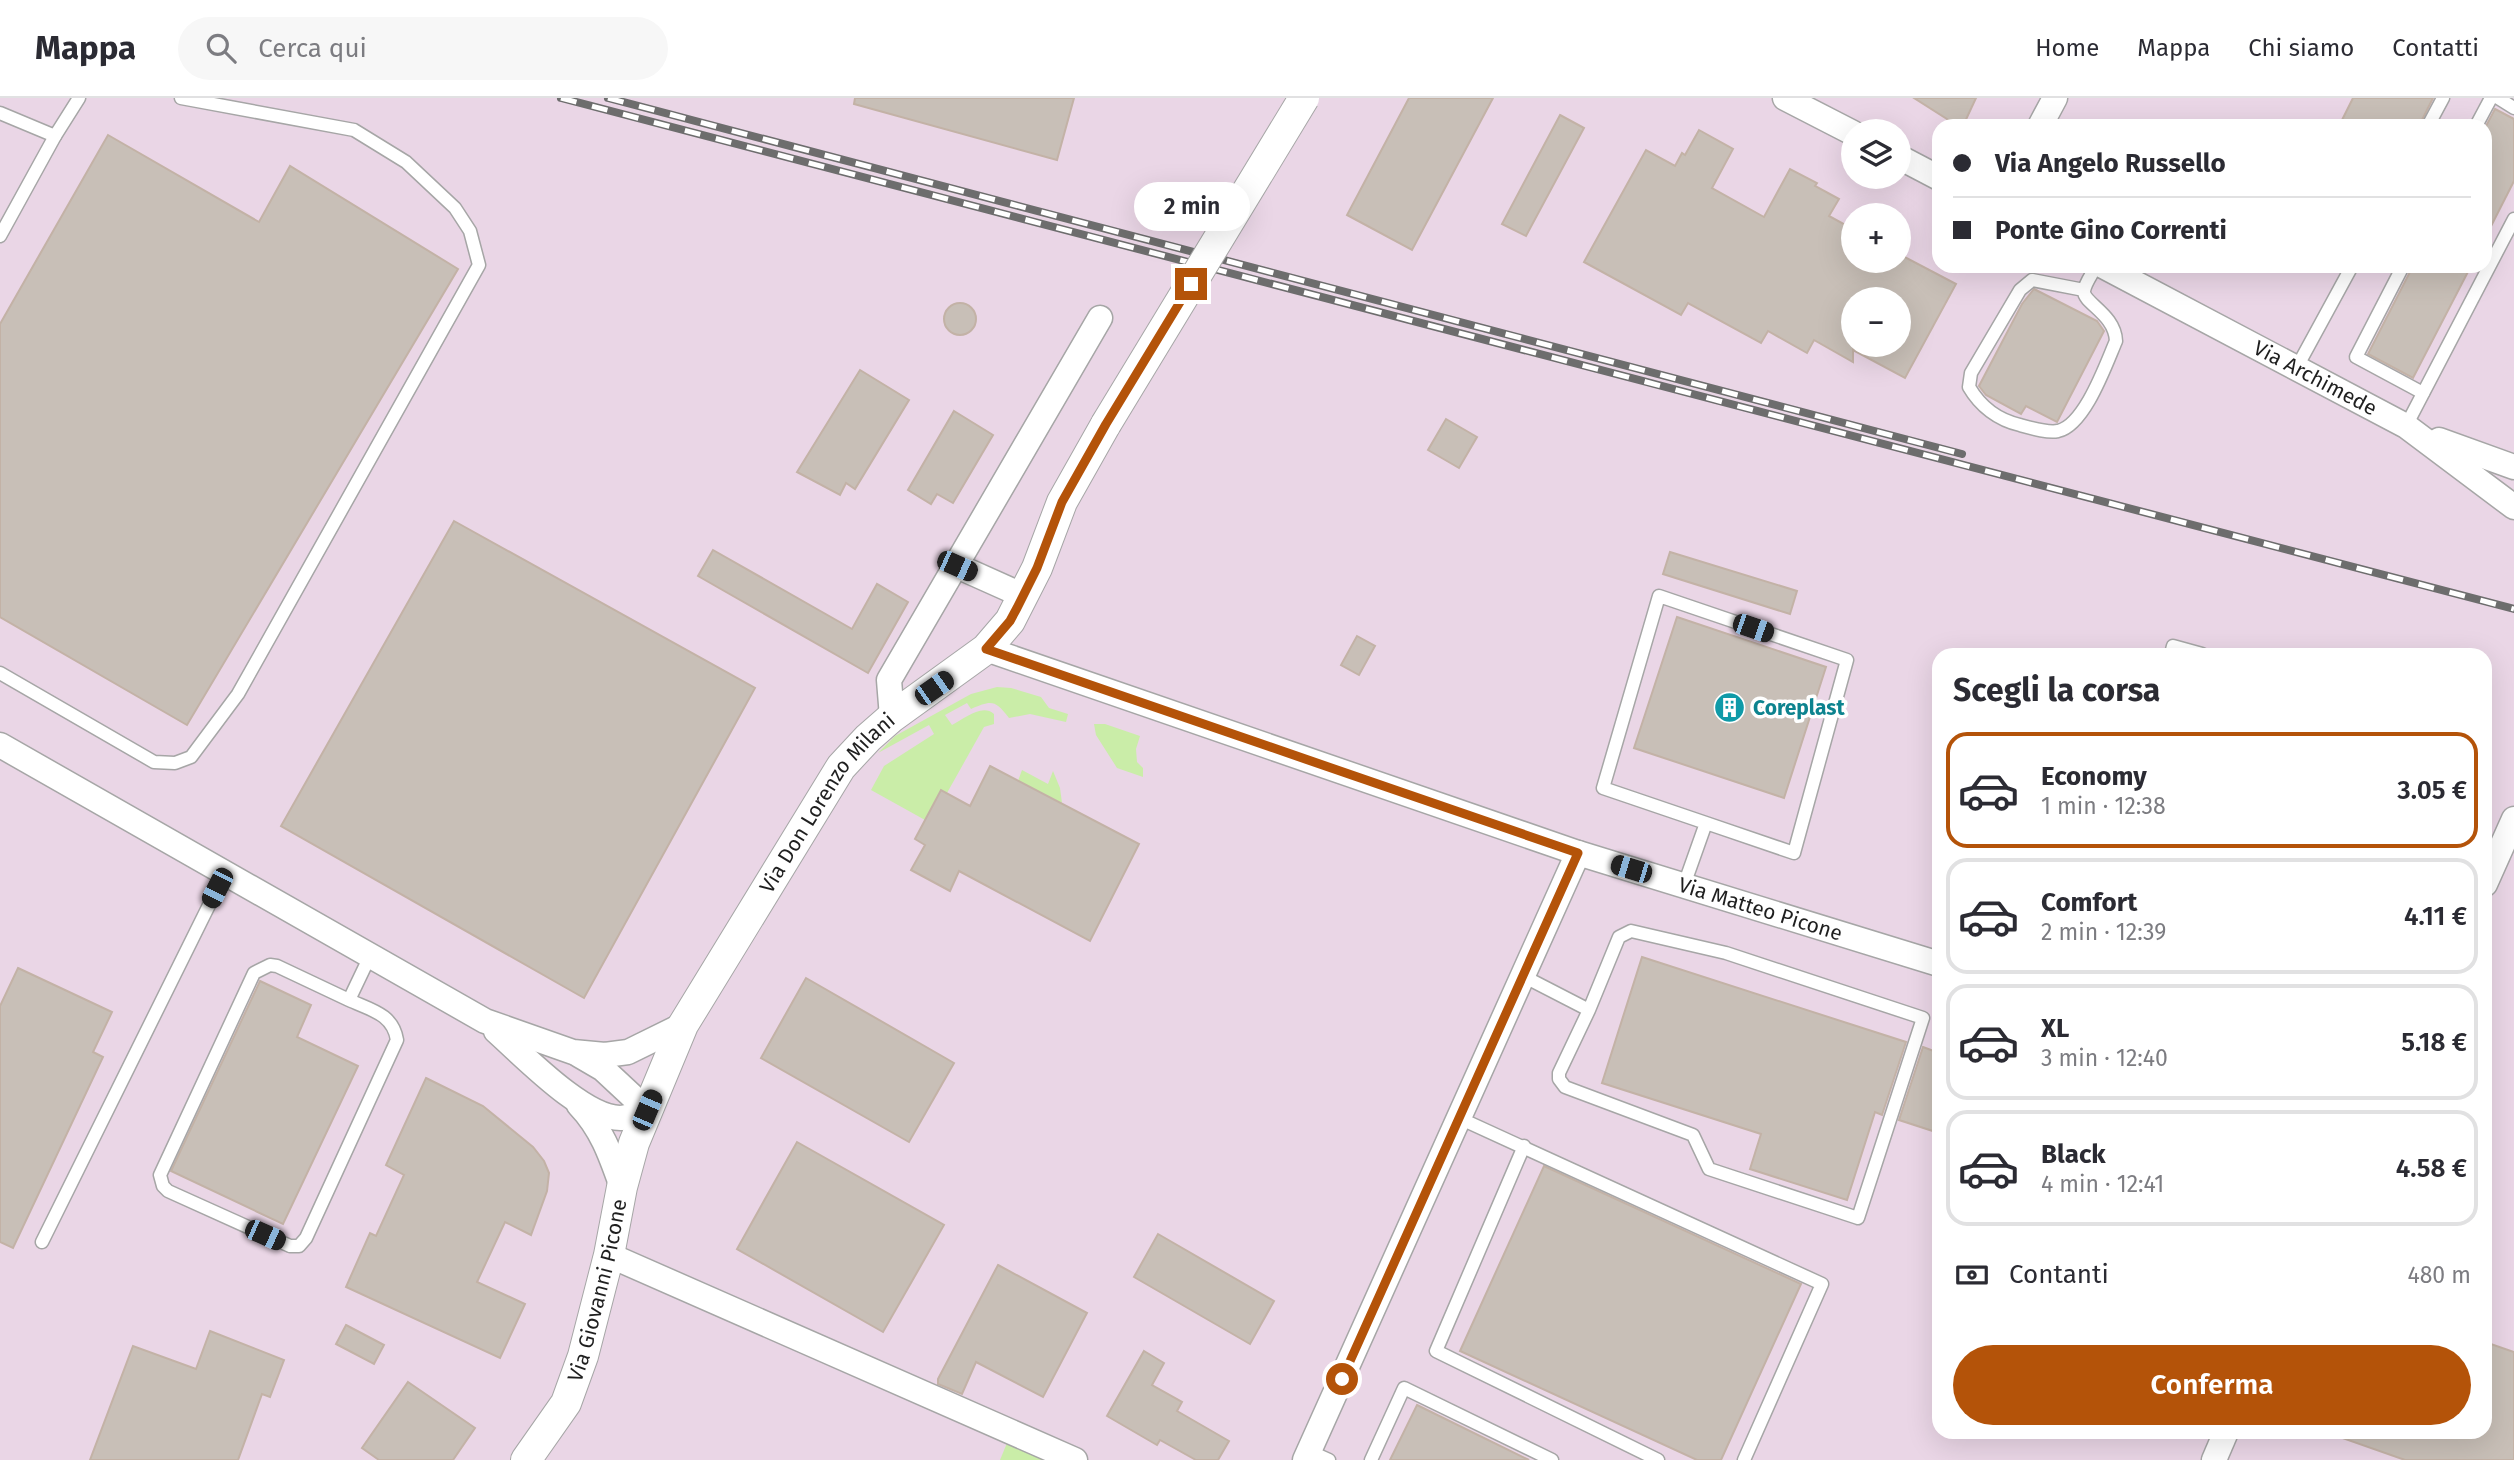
<!DOCTYPE html>
<html lang="it">
<head>
<meta charset="utf-8">
<style>
  :root { --surface:#fff; --page:#f7f7f7; --text:#2b2b33; --muted:#7c7c81; --line:#e1e1e2; --accent:#b45309 }
  body { margin:0; font-family:"Fira Sans",sans-serif; background:var(--page); color:var(--text); height:100vh; display:flex; flex-direction:column; font-size:26px; white-space:nowrap }
  * { box-sizing:border-box; margin:0 }
  p { font-size:23px; color:var(--muted) }
  .icon { flex:none; width:38px; height:38px; fill:none; stroke:currentColor; stroke-width:2; stroke-linecap:round; stroke-linejoin:round }
  .map { position:relative; flex:1; overflow:hidden }
  .drawer { position:absolute; left:1932px; top:550px; width:560px; height:791px; display:flex; flex-direction:column; background:var(--surface); border-radius:21px; box-shadow:0 7px 28px #0002 }
  .drawer>* { flex:none }
  .banner { position:absolute; left:1932px; top:21px; width:560px; height:154px; border-radius:21px; box-shadow:0 7px 28px #0002; display:grid; align-content:center; height:154px; padding:0 21px; background:var(--surface) }
  .tools { position:absolute; left:1841px; top:21px; display:grid; gap:14px }
  .tools a { display:grid; place-items:center; width:70px; height:70px; border-radius:50%; background:var(--surface); box-shadow:0 7px 28px #0002; font-size:35px }
  .end { position:absolute; width:32px; height:32px; margin:-16px; border:9px solid #b45309; background:#fff; box-shadow:0 0 0 4px #fff }
  .from { border-radius:50% }
  .bubble { position:absolute; height:49px; border-radius:24px; background:var(--surface); box-shadow:0 7px 28px #0002; font-size:23px; font-weight:600; line-height:49px; text-align:center }
  .car { position:absolute; width:21px; height:42px; margin:-21px -10px; border-radius:9px; box-shadow:0 0 5px 2px #0007; background:linear-gradient(#222 24%,#8ab4d8 0 40%,#222 0 76%,#8ab4d8 0 86%,#222 0) }
  .banner b { display:flex; align-items:center; gap:24px; height:66px; font-size:26px }
  .banner b+b { border-top:2px solid var(--line) }
  .banner i { width:18px; height:18px; background:var(--text) }
  ul { padding:0; list-style:none }
  li { display:flex; align-items:center; gap:21px; height:116px; margin:0 14px 10px; padding:0 7px; border:4px solid var(--line); border-radius:21px }
  li div { flex:1 }
  li b { display:block; font-size:26px }
  li em { font-style:normal; font-weight:600 }
  li.current { border-color:var(--accent) }
  li>.icon { width:63px; height:63px; stroke-width:1.5 }
  h2 { padding:0 21px; font-size:32px; line-height:84px }
  .pay { display:flex; align-items:center; gap:18px; height:77px; padding:0 21px; font-size:26px }
  .pay p { margin-inline-start:auto }
  .cta { display:flex; gap:14px; margin-top:auto; padding:14px 21px }
  .cta a { flex:1; height:80px; border-radius:42px; background:var(--accent); color:#fff; font-size:28px; font-weight:600; line-height:80px; text-align:center }
  header { display:flex; align-items:center; gap:42px; box-sizing:border-box; height:98px; padding:0 35px; background:var(--surface); border-bottom:2px solid var(--line) }
  header strong { font-size:33px }
  nav { display:flex; gap:38px; margin-inline-start:auto; font-size:24px }
  .search { width:490px; height:63px; background:var(--page); display:flex; align-items:center; gap:18px; box-sizing:border-box; padding:0 24px; border-radius:38px; color:var(--muted); font-size:26px }
  .map>svg:first-child { display:block }
</style>
</head>
<body>
<header>
<strong>Mappa</strong>
<div class="search"><svg class="icon" aria-label="search" viewBox="0 0 24 24"><circle cx="10" cy="10" r="6"/><path d="M15 15l6 6"/></svg>Cerca qui</div>
<nav><a>Home</a><a>Mappa</a><a>Chi siamo</a><a>Contatti</a></nav>
</header>
<div class="map">
<svg width="2514" height="1362" viewBox="0 0 2514 1362">
  <rect width="100%" height="100%" fill="#f0ece4"/>
  <path fill="#ead6e6" fill-rule="evenodd" d="M0,0H2514V1362H0ZM1939,28H2485V168H1939ZM1853,33H1899V79H1853ZM1853,117H1899V163H1853ZM1853,201H1899V247H1853ZM1939,556H2485V1334H1939Z"/>
  <g fill="#caeda8">
    <path d="M997,589L1011,590L1041,599L1049,610L1068,616L1066,624L1030,616L1009,620C995,602 992,602 971,611L967,605L945,617L952,627C964,621 982,605 994,616V626L984,629L947,695L941,693L925,722L871,692L884,668L934,636L929,627L878,655L895,638L971,596Z"/>
    <path d="M1094,626H1105L1140,638L1136,651L1137,664L1143,670V679L1117,670L1096,637Z"/>
    <path d="M1022,672L1048,686L1053,673L1060,690L1062,705L1018,683Z"/>
    <path d="M1007,1345L1046,1362H1000Z"/>
  </g>
  <g fill="#c8bfb7" stroke="#c3b2a6" stroke-width="2" fill-rule="evenodd">
    <path d="M855,0H1074L1057,62L854,6Z"/>
    <path d="M1409,0H1493L1412,152L1347,117Z"/>
    <path d="M1914,0H1976L1963,28H1958Z"/>
    <path d="M2353,0H2433L2419,28H2339Z"/>
    <path d="M2495,11L2514,21V83L2485,140V30Z"/>
    <path d="M1560,17L1584,30L1526,138L1502,126Z"/>
    <path d="M1699,32L1733,51L1712,90L1764,119L1790,71L1817,85L1815,88L1839,101L1829,118L1853,131V163H1899V156L1956,186L1905,280L1853,252V264L1814,242L1807,255L1768,233L1761,245L1688,205L1681,217L1584,164L1646,52L1675,68L1682,55L1685,57ZM1853,201H1899V247H1853Z"/>
    <path d="M108,37L259,124L290,68L458,171L187,627L0,519V226Z"/>
    <path d="M2413,168H2471L2413,280L2368,256Z"/>
    <path d="M2034,191L2097,223L2104,233L2057,324L2026,308L2021,316L1986,297L1979,288L2022,206Z"/>
    <circle cx="960" cy="221" r="16"/>
    <path d="M860,272L909,302L855,391L846,385L840,397L797,374Z"/>
    <path d="M954,313L993,337L953,405L937,396L931,406L908,392Z"/>
    <path d="M1446,321L1477,339L1459,370L1428,352Z"/>
    <path d="M454,423L755,590L584,900L281,728Z"/>
    <path d="M713,452L852,531L877,486L908,504L868,575L698,478Z"/>
    <path d="M1670,454L1797,493L1790,516L1663,476Z"/>
    <path d="M1677,519L1826,569L1784,700L1634,650Z"/>
    <path d="M1357,538L1375,548L1359,577L1341,567Z"/>
    <path d="M990,668L1139,746L1090,843L959,773L950,793L911,772L925,747L915,741L941,692L970,708Z"/>
    <path d="M1642,859L1906,944L1882,1017L1875,1014L1847,1102L1750,1071L1761,1036L1602,985Z"/>
    <path d="M18,870L112,914L93,954L103,959L13,1150L0,1144V908Z"/>
    <path d="M806,880L954,965L909,1044L761,960Z"/>
    <path d="M260,883L311,907L297,939L358,968L283,1126L171,1073Z"/>
    <path d="M1923,949L1939,955V1035L1899,1022Z"/>
    <path d="M426,980L483,1008L533,1049L544,1063L549,1075L547,1093L531,1137L505,1124L477,1184L525,1206L500,1260L346,1189L370,1135L376,1138L404,1077L386,1067Z"/>
    <path d="M797,1044L944,1127L883,1234L737,1151Z"/>
    <path d="M1544,1068L1801,1186L1721,1362H1697L1460,1253Z"/>
    <path d="M1158,1136L1274,1203L1250,1246L1134,1179Z"/>
    <path d="M998,1167L1087,1215L1043,1299L976,1264L962,1296L938,1286V1281Z"/>
    <path d="M346,1227L384,1247L374,1266L336,1246Z"/>
    <path d="M210,1233L284,1262L270,1299L262,1296L238,1362H90L133,1248L196,1271Z"/>
    <path d="M2485,1244L2514,1254V1362H2405L2331,1336L2332,1334H2485Z"/>
    <path d="M1144,1253L1164,1265L1152,1287L1182,1304L1177,1313L1229,1343L1218,1362H1196L1160,1342L1157,1347L1107,1318Z"/>
    <path d="M408,1284L475,1330L453,1362H379L362,1350Z"/>
    <path d="M1417,1307L1529,1362H1390Z"/>
  </g>
  <g fill="none" stroke-linecap="round" stroke-linejoin="round">
    <defs>
      <g id="service">
        <path d="M2498,0L2514,10"/>
        <path d="M0,15L55,38L0,138"/>
        <path d="M2428,28L2443,0"/>
        <path d="M2476,28L2491,0"/>
        <path d="M55,38L79,0"/>
        <path d="M2403,168L2356,259L2423,295"/>
        <path d="M2084,192L2032,182L2020,192L1971,275L1969,289C1980,308 1998,322 2020,327C2031,330 2047,335 2058,333C2085,327 2106,266 2116,243C2115,216 2083,205 2084,193C2085,185 2093,175 2096,168"/>
        <path d="M2297,269L2352,168"/>
        <path d="M2406,328L2514,121"/>
        <path d="M2171,556L2173,548L2202,556"/>
        <path d="M0,575L154,664L175,665L191,659L238,596L479,167L470,133L455,110L406,64L354,32L181,0"/>
        <path d="M1684,787L1706,725L1794,755L1847,562L1659,498L1603,690L1706,725"/>
        <path d="M1523,878L1589,912L1619,839L1631,833L1726,855L1923,920L1858,1120L1709,1071L1693,1037L1565,989L1559,981V975L1589,912"/>
        <path d="M349,902C371,912 393,916 397,942L306,1140L299,1148H290L168,1093L163,1088L160,1077L254,875L270,867L277,868L349,902L370,858"/>
        <path d="M1459,1020L1822,1186L1744,1362"/>
        <path d="M1524,1048L1436,1253L1658,1362"/>
        <path d="M42,1144L225,775"/>
        <path d="M1309,1353L1329,1362"/>
        <path d="M1371,1362L1404,1290L1552,1362"/>
      </g>
      <g id="minor">
        <path d="M1785,0L1853,35"/>
        <path d="M2040,28L2055,0"/>
        <path d="M1899,59L1939,80"/>
        <path id="s1" d="M2103,168L2406,328L2514,409"/>
        <path d="M2439,342L2514,369"/>
        <path d="M957,468L1024,498"/>
        <path id="s2" d="M986,551L1578,755L1939,866"/>
        <path d="M892,619L889,582L1100,220"/>
        <path d="M0,647L485,923L573,954L605,957L628,954L683,927"/>
        <path d="M2485,786L2514,721"/>
        <path d="M496,933C523,957 584,1021 621,1020C629,1019 639,1015 647,1012L603,971L579,957"/>
        <path d="M579,1007C602,1031 611,1058 622,1089"/>
        <path d="M609,1157L1075,1362"/>
        <path d="M1305,1362L1578,755"/>
        <path d="M2214,1362L2226,1334"/>
      </g>
      <g id="tertiary">
        <path id="s3" d="M526,1362L566,1305L583,1258L609,1157L622,1089L634,1045L683,927L841,669L868,640L892,619L986,551L1010,523L1037,470L1062,404L1106,326"/>
      </g>
    </defs>
    <use href="#service" stroke="#a6a6a6" stroke-width="15"/>
    <use href="#minor" stroke="#a6a6a6" stroke-width="27"/>
    <use href="#tertiary" stroke="#a6a6a6" stroke-width="32"/>
    <use href="#service" stroke="#fff" stroke-width="12"/>
    <use href="#minor" stroke="#fff" stroke-width="24"/>
    <use href="#tertiary" stroke="#fff" stroke-width="30"/>
    <defs>
      <g id="rail">
        <path d="M561,0L2514,511"/>
        <path d="M608,0L1962,356"/>
      </g>
    </defs>
    <use href="#rail" stroke="#6d6d6d" stroke-width="8"/>
    <use href="#rail" stroke="#fff" stroke-width="5" stroke-dasharray="16" stroke-linecap="butt"/>
    <defs>
      <path id="tertiary-bridge" d="M1106,326L1304,0"/>
    </defs>
    <use href="#tertiary-bridge" stroke="#a6a6a6" stroke-width="32" stroke-linecap="butt"/>
    <use href="#tertiary-bridge" stroke="#fff" stroke-width="30"/>
  </g>
  <g fill="none" stroke-linecap="round" stroke-linejoin="round">
    <path stroke="#b45309" stroke-width="9" d="M1191,186L1106,326L1062,404L1037,470L1017,510L1010,523L986,551L1578,755L1342,1281"/>
  </g>
  <defs>
    <symbol id="building-disc" viewBox="-11 -11 22 22"><circle r="9.5" fill="#0f9aa8" stroke="#fff"/><path d="M-4-6H4V6H1V3H-1V6H-4ZM-2.5-4.3h1.7v1.8h-1.7ZM.8-4.3h1.7v1.8H.8ZM-2.5-1h1.7V.8h-1.7ZM.8-1h1.7V.8H.8Z" fill="#fff"/></symbol>
  </defs>
  <g fill-rule="evenodd">
    <use href="#building-disc" x="1712" y="592" width="35" height="35"/>
  </g>
  <g text-anchor="middle" stroke-width="7" stroke-linejoin="round" paint-order="stroke">
    <g font-size="21" fill="#1f1f1f" stroke="#fff">
      <text dy="7" stroke="none"><textPath href="#s1" startOffset="240">Via Archimede</textPath></text>
      <text dy="7" stroke="none"><textPath href="#s3" startOffset="732">Via Don Lorenzo Milani</textPath></text>
      <text dy="7" stroke="none"><textPath href="#s2" startOffset="817">Via Matteo Picone</textPath></text>
      <text dy="7" stroke="none"><textPath href="#s3" startOffset="187">Via Giovanni Picone</textPath></text>
    </g>
    <g font-size="21" font-weight="bold" fill="#0d838f" stroke="#fff" text-anchor="start">
      <text x="1753" y="617">Coreplast</text>
    </g>
  </g>
</svg>
<div class="tools">
<a><svg class="icon" aria-label="layers" viewBox="0 0 24 24"><path d="M12 4l9 5-9 5-9-5zM3 14l9 5 9-5"/></svg></a>
<a>+</a>
<a>−</a>
</div>
<i class="end from" style="left:1342px;top:1281px"></i>
<i class="end" style="left:1191px;top:186px"></i>
<div class="bubble" style="left:1134px;top:84px;width:116px">2 min</div>
<i class="car" style="left:957px;top:468px;rotate:114deg"></i>
<i class="car" style="left:1753px;top:530px;rotate:109deg"></i>
<i class="car" style="left:934px;top:590px;rotate:55deg"></i>
<i class="car" style="left:1631px;top:771px;rotate:287deg"></i>
<i class="car" style="left:217px;top:790px;rotate:207deg"></i>
<i class="car" style="left:647px;top:1012px;rotate:23deg"></i>
<i class="car" style="left:265px;top:1137px;rotate:114deg"></i>
<div class="banner">
<b><i class="from"></i>Via Angelo Russello</b>
<b><i></i>Ponte Gino Correnti</b>
</div>
<section class="drawer">
<h2>Scegli la corsa</h2>
<ul>
<li class="current"><svg class="icon" aria-label="car" viewBox="0 0 24 24"><path d="M5 17H2v-5l4-1 3-4h7l3 4 3 1v5h-3M9 17h6M6 11h13"/><circle cx="7" cy="17" r="2"/><circle cx="17" cy="17" r="2"/></svg><div><b>Economy</b><p>1 min · 12:38</p></div><em>3.05 €</em></li>
<li><svg class="icon" aria-label="car" viewBox="0 0 24 24"><path d="M5 17H2v-5l4-1 3-4h7l3 4 3 1v5h-3M9 17h6M6 11h13"/><circle cx="7" cy="17" r="2"/><circle cx="17" cy="17" r="2"/></svg><div><b>Comfort</b><p>2 min · 12:39</p></div><em>4.11 €</em></li>
<li><svg class="icon" aria-label="car" viewBox="0 0 24 24"><path d="M5 17H2v-5l4-1 3-4h7l3 4 3 1v5h-3M9 17h6M6 11h13"/><circle cx="7" cy="17" r="2"/><circle cx="17" cy="17" r="2"/></svg><div><b>XL</b><p>3 min · 12:40</p></div><em>5.18 €</em></li>
<li><svg class="icon" aria-label="car" viewBox="0 0 24 24"><path d="M5 17H2v-5l4-1 3-4h7l3 4 3 1v5h-3M9 17h6M6 11h13"/><circle cx="7" cy="17" r="2"/><circle cx="17" cy="17" r="2"/></svg><div><b>Black</b><p>4 min · 12:41</p></div><em>4.58 €</em></li>
</ul>
<div class="pay"><svg class="icon" aria-label="cash" viewBox="0 0 24 24"><path d="M3 7h18v10H3z"/><circle cx="12" cy="12" r="2"/></svg>Contanti<p>480 m</p></div>
<div class="cta"><a>Conferma</a></div>
</section>
</div>
</body>
</html>
